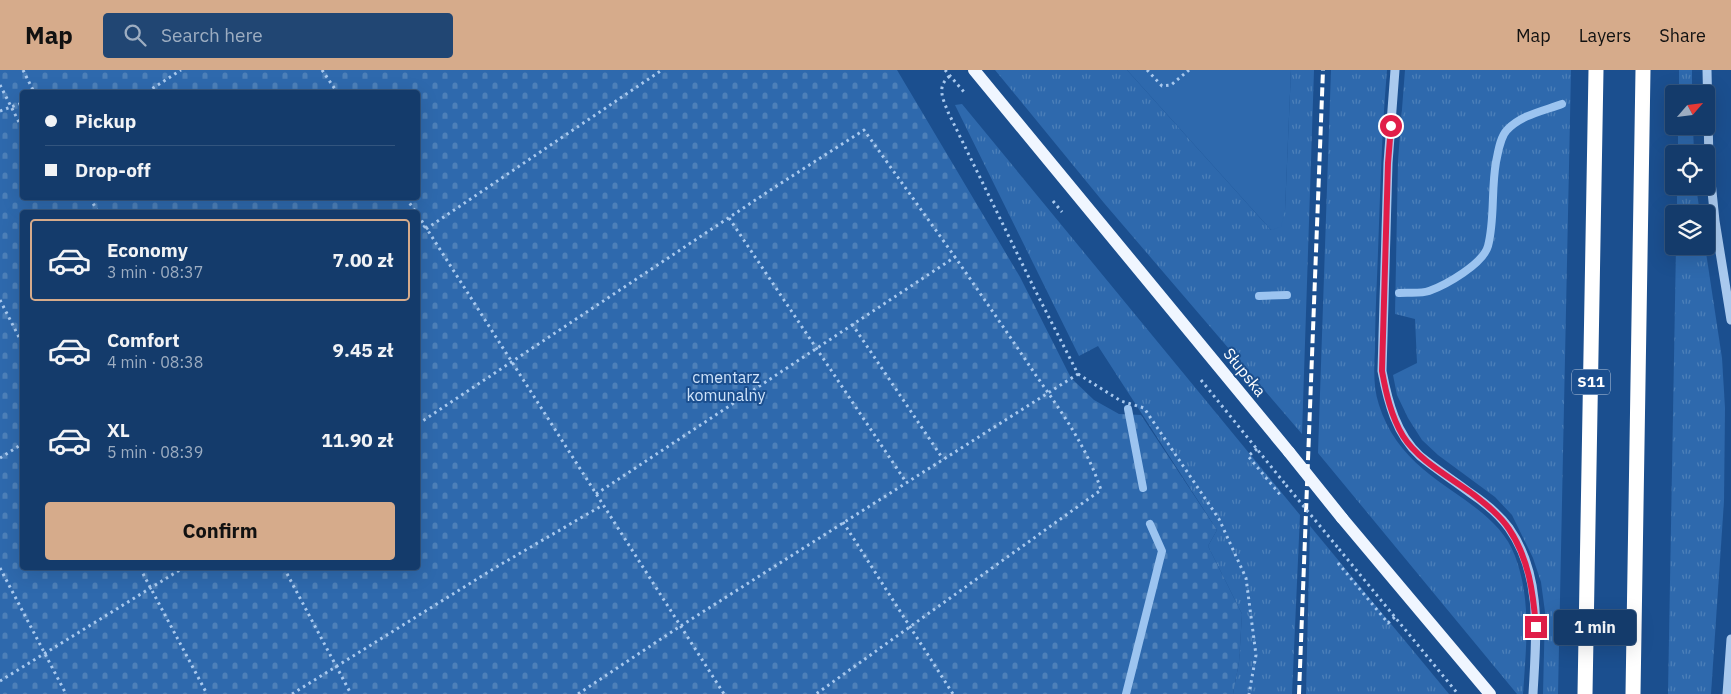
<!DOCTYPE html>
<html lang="en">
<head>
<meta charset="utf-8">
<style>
  :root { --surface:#143b6b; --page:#214673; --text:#f1f3f6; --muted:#9dadc1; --line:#33557e; --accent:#d6ab8b }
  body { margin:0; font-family:"IBM Plex Sans",sans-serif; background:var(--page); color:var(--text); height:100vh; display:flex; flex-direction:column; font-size:19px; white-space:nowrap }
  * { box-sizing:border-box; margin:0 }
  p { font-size:16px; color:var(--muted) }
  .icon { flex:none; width:28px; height:28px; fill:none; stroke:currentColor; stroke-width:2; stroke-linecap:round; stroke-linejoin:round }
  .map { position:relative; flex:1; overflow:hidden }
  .details { position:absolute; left:20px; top:140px; width:400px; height:360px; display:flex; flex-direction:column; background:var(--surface); border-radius:5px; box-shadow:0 5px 20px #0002,0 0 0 1px var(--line) }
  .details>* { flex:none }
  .banner { position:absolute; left:20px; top:20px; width:400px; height:110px; border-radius:5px; box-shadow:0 5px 20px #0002,0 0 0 1px var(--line); display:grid; align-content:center; height:110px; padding:0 25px; background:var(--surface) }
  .needle { width:32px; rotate:62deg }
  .tools { position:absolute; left:1665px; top:15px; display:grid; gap:10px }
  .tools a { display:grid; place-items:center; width:50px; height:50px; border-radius:5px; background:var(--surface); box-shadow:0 5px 20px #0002,0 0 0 1px var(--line); font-size:25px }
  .end { position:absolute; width:22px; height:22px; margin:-11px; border:6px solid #e11d48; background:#fff; box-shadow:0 0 0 2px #fff }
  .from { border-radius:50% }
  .bubble { position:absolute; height:35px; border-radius:5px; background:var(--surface); box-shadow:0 5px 20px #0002,0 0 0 1px var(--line); font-size:16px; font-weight:800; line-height:35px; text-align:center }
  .banner b { display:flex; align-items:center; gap:18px; height:48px; font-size:19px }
  .banner b+b { border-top:1px solid var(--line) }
  .banner i { width:12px; height:12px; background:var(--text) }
  ul { padding:9px 0 0; list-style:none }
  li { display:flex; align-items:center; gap:15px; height:82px; margin:0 10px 8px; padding:0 15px; border:2px solid transparent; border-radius:5px }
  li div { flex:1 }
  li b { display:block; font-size:19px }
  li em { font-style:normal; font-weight:800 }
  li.selected { border-color:var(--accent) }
  li>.icon { width:45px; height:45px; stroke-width:1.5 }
  .action { display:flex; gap:10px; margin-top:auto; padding:10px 25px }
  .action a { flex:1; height:58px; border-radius:5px; background:var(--accent); color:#111; font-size:20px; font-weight:800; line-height:58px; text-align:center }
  header { display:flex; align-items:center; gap:30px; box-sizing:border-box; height:70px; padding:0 25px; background:var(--accent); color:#111 }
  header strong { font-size:24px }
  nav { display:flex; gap:28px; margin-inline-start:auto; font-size:18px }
  .search { width:350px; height:45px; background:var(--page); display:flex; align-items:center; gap:12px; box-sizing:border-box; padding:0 18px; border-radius:5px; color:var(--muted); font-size:19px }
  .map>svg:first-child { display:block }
</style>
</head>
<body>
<header>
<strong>Map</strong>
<div class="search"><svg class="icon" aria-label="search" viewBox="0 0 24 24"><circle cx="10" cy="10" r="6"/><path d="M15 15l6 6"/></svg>Search here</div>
<nav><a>Map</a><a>Layers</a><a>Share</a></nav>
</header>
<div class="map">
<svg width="1731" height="624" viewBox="0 0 1731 624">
  <defs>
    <pattern id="grass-tufts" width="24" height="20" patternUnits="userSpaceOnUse" patternTransform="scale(1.25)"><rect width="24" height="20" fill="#2e69ad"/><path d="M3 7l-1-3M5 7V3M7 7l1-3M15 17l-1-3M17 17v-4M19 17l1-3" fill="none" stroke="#4d80b9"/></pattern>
    <pattern id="cemetery-stones" width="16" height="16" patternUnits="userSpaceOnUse" patternTransform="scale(1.25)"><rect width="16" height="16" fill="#2e69ad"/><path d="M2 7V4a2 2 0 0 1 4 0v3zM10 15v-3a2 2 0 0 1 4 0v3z" fill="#4d80b9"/></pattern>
  </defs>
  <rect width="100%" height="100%" fill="#1b4f8f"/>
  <g fill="url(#grass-tufts)">
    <path d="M995,0H1127L1271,160L1285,140L1291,0H1314L1302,364L1104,133Z"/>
    <path d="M1331,0H1387C1381,69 1380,138 1377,207C1376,231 1375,255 1375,279C1374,298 1373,317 1379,335C1387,361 1403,382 1423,399C1454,426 1500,445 1515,486C1532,531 1526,577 1523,624H1517L1318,383Z"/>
    <path d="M1405,0H1571L1558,624H1543L1545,542L1541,512L1533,488L1512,445L1495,427L1438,385L1422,370L1408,348L1397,325L1393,305L1417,293L1415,249L1395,244L1398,91Z"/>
    <rect x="1679" y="0" width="13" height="24"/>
    <path d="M962,34L1300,445L1292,624H1233L1239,592L1242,544L1208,476L1217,460L1098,276L1079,286L955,35Z"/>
    <path d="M1678,56H1693L1694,84H1678Z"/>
    <path d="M1677,116H1696L1700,144H1677Z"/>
    <path d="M1676,176H1705L1722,288L1725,338L1724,431L1711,624H1668Z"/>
    <path d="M1310,456L1449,624H1306Z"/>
  </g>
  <path fill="url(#cemetery-stones)" fill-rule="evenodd" d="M0,0H897L1020,207L1071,308L1094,330L1119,344L1141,345L1217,460L1208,476L1242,544L1239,592L1233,624H0ZM22,22H418V128H22ZM22,142H418V498H22Z"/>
  <path fill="#2e69ad" d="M1127,0H1291L1285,140L1281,157L1271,160Z"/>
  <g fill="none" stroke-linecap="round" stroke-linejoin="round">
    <g stroke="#9cc4f0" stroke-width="8">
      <path d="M1399,223C1408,222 1420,224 1429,221C1446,215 1483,194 1488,176C1495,149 1491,120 1496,92C1498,83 1500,67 1507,60C1521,45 1543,41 1562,34"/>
      <path d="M1259,226L1287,225"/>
      <path d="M1128,339L1143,418"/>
      <path d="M1126,624L1162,481L1150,454"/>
    </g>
    <g stroke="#a9c9ee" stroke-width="3" stroke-dasharray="2.5 4" stroke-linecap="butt">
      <path d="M23,0L34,22"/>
      <path d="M322,0L337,22"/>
      <path d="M945,0L964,22"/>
      <path d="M1147,0L1162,16L1171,15L1189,0"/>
      <path d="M0,15L22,58"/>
      <path d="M147,22L181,0"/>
      <path d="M0,41L22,33"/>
      <path d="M90,128L98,142"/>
      <path d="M406,128L416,142"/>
      <path d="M1053,131L1062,142"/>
      <path d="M418,145L724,624"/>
      <path d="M729,148L906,412"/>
      <path d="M426,159L662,0"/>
      <path d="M418,161L425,156"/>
      <path d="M0,230L22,273"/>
      <path d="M852,254L943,389"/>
      <path d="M1078,304L1121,331L1144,338L1219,449L1246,508L1256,585L1249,624"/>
      <path d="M1201,310L1286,415"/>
      <path d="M418,354L775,117L864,60L955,187"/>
      <path d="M1257,379L1248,386L1282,427"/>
      <path d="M0,388L22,374"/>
      <path d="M596,424L955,187C982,226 1009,265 1035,304C1061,341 1087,377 1101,420L816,624"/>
      <path d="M843,452L953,624"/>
      <path d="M1339,479L1458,624"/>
      <path d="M1338,493L1388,553L1395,547"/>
      <path d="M0,498L66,624"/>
      <path d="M140,498L207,624"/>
      <path d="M284,498L351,624"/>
      <path d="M0,611L183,498"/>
      <path d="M292,624L498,496L603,435"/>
      <path d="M578,624L679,557L1078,304L1035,220L948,42C943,29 936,16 950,6"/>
    </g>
    <g stroke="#a9c9ee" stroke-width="9">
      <path d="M1395,0L1388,93L1382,301C1388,332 1396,364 1420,386C1436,399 1453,410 1469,422C1484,432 1498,443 1509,458C1543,506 1536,568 1533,624"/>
      <path d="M1707,0L1709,92L1715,151L1731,250"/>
      <path d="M1727,624L1731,569"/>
    </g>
    <g stroke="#f0f6ff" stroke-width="12">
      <path d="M974,0L1289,382"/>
      <path d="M1342,448L1490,624"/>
    </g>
    <g stroke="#fff" stroke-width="15">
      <path d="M1585,624L1596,0"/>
      <path d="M1633,624L1643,0"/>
    </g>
    <path stroke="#fff" stroke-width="4" stroke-dasharray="9 4" stroke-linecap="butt" d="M1299,624L1323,0"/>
    <path stroke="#a9c9ee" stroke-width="3" stroke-dasharray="2.5 4" stroke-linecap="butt" d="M1286,415L1339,479"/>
    <path stroke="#f0f6ff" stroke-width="12" d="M1289,382L1342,448"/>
  </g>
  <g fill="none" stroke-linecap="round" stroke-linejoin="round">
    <path stroke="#e11d48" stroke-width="6" d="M1391,56L1388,93L1382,301C1386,323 1391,346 1403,366C1418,390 1448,406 1470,422C1484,433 1499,444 1509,459C1529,489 1533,522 1536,557"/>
  </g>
  <g text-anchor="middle" stroke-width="4" stroke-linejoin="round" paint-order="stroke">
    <rect fill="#1b4f8f" stroke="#bbcadd" stroke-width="1" x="1572" y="299.5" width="38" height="25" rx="4"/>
    <g font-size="15" font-weight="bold" fill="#fff">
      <text x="1591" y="317">S11</text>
    </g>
    <g font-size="16" fill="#fff" stroke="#1b4f8f">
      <text transform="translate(1245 302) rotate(51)" y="6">Słupska</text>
    </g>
    <g font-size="16" fill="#cfe3fa" stroke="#1b4f8f">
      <text x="726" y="313">cmentarz<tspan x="726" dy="18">komunalny</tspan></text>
    </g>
  </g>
</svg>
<div class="tools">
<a><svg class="needle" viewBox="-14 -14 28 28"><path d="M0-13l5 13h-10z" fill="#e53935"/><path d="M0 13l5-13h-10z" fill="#9dadc1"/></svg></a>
<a><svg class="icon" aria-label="locate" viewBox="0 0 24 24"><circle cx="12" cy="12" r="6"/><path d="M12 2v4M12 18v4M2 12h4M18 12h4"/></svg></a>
<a><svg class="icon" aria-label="layers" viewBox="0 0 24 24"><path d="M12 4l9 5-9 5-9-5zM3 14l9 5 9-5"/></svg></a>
</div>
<i class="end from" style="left:1391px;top:56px"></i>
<i class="end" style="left:1536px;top:557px"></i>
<div class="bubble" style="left:1554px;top:540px;width:82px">1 min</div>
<div class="banner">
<b><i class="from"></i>Pickup</b>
<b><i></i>Drop-off</b>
</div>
<section class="details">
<ul>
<li class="selected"><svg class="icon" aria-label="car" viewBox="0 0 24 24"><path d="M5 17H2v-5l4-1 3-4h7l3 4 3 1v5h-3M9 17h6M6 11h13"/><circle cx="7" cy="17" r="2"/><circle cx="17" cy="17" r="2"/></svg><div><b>Economy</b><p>3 min · 08:37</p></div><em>7.00 zł</em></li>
<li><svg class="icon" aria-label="car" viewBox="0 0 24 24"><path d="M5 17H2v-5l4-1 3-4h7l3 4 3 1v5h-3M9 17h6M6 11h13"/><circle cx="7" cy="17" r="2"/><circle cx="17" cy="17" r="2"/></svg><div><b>Comfort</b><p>4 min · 08:38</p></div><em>9.45 zł</em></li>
<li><svg class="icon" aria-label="car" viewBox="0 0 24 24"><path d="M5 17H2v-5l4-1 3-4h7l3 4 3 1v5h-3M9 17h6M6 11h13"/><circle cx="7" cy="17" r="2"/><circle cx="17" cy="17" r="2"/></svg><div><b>XL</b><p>5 min · 08:39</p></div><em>11.90 zł</em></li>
</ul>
<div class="action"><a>Confirm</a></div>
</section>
</div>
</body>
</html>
